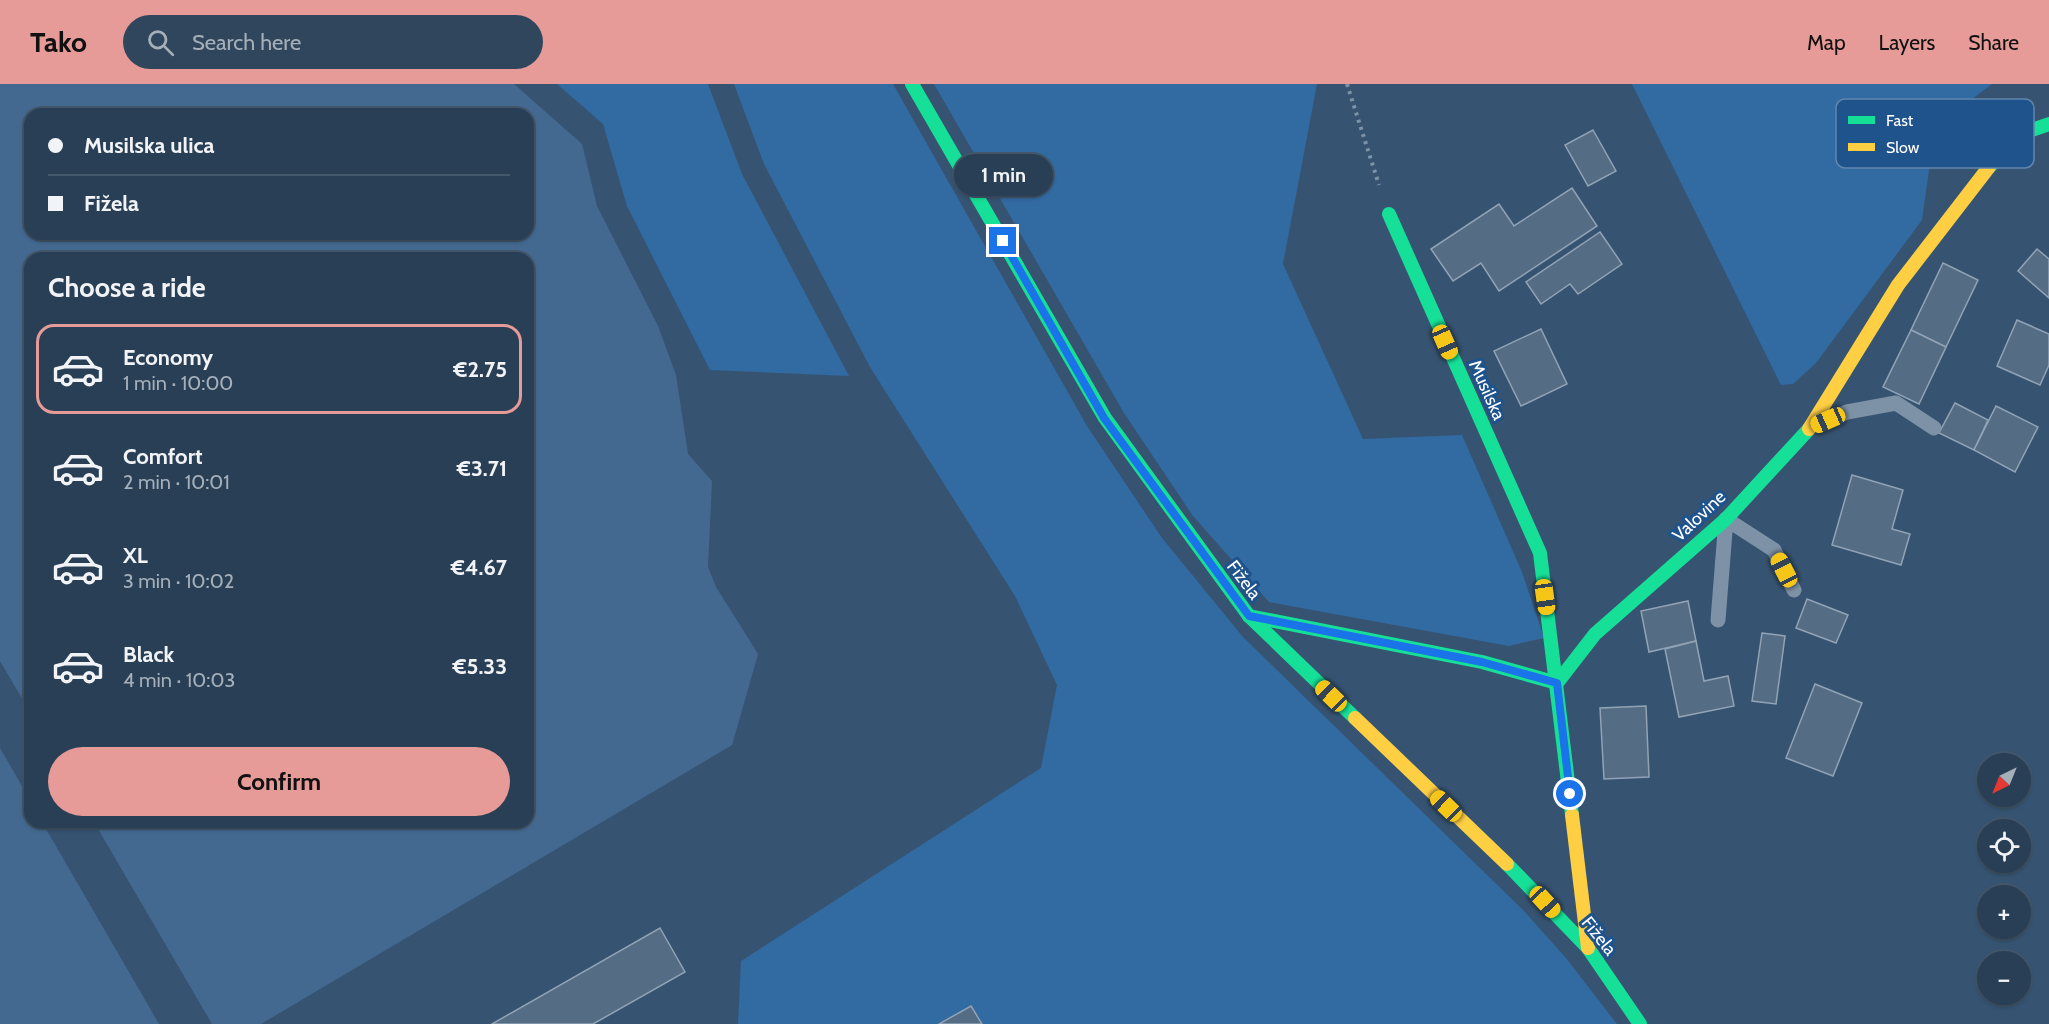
<!DOCTYPE html>
<html lang="en">
<head>
<meta charset="utf-8">
<style>
  :root { --surface:#283f56; --page:#30465c; --text:#f1f3f6; --muted:#a5afb9; --line:#44586c; --accent:#e69b98 }
  body { margin:0; font-family:Cabin,sans-serif; background:var(--page); color:var(--text); height:100vh; display:flex; flex-direction:column; font-size:22px; white-space:nowrap }
  * { box-sizing:border-box; margin:0 }
  p { font-size:20px; color:var(--muted) }
  .icon { flex:none; width:33px; height:33px; fill:none; stroke:currentColor; stroke-width:2; stroke-linecap:round; stroke-linejoin:round }
  .map { position:relative; flex:1; overflow:hidden }
  .details { position:absolute; left:24px; top:168px; width:510px; height:576px; display:flex; flex-direction:column; background:var(--surface); border-radius:18px; box-shadow:0 2px 4px #0004,0 0 0 2px var(--line) }
  .details>* { flex:none }
  .hud { position:absolute; left:24px; top:24px; width:510px; height:132px; border-radius:18px; box-shadow:0 2px 4px #0004,0 0 0 2px var(--line); display:grid; align-content:center; height:132px; padding:0 24px; background:var(--surface) }
  .needle { width:39px; rotate:223deg }
  .buttons { position:absolute; left:1977px; top:669px; display:grid; gap:12px }
  .buttons a { display:grid; place-items:center; width:54px; height:54px; border-radius:50%; background:var(--surface); box-shadow:0 2px 4px #0004,0 0 0 2px var(--line); font-size:30px }
  .end { position:absolute; width:27px; height:27px; margin:-14px; border:8px solid #1a73e8; background:#fff; box-shadow:0 0 0 3px #fff }
  .from { border-radius:50% }
  .bubble { position:absolute; height:42px; border-radius:21px; background:var(--surface); box-shadow:0 2px 4px #0004,0 0 0 2px var(--line); font-size:20px; font-weight:800; line-height:42px; text-align:center }
  .car { position:absolute; width:18px; height:36px; margin:-18px -9px; border-radius:8px; box-shadow:0 0 4px 2px #0007; background:linear-gradient(#f5c518 24%,#345 0 40%,#f5c518 0 76%,#345 0 86%,#f5c518 0) }
  .hud b { display:flex; align-items:center; gap:21px; height:57px; font-size:22px }
  .hud b+b { border-top:2px solid var(--line) }
  .hud i { width:15px; height:15px; background:var(--text) }
  ul { padding:0; list-style:none }
  li { display:flex; align-items:center; gap:18px; height:90px; margin:0 12px 9px; padding:0 12px; border:3px solid transparent; border-radius:18px }
  li div { flex:1 }
  li b { display:block; font-size:22px }
  li em { font-style:normal; font-weight:800 }
  li.current { border-color:var(--accent) }
  li>.icon { width:54px; height:54px; stroke-width:1.5 }
  h2 { padding:0 24px; font-size:27px; line-height:72px }
  .cta { display:flex; gap:12px; margin-top:auto; padding:12px 24px }
  .cta a { flex:1; height:69px; border-radius:36px; background:var(--accent); color:#111; font-size:24px; font-weight:800; line-height:69px; text-align:center }
  header { display:flex; align-items:center; gap:36px; box-sizing:border-box; height:84px; padding:0 30px; background:var(--accent); color:#111 }
  header strong { font-size:28px }
  nav { display:flex; gap:33px; margin-inline-start:auto; font-size:21px }
  .search { width:420px; height:54px; background:var(--page); display:flex; align-items:center; gap:15px; box-sizing:border-box; padding:0 21px; border-radius:33px; color:var(--muted); font-size:22px }
  .map>svg:first-child { display:block }
</style>
</head>
<body>
<header>
<strong>Tako</strong>
<div class="search"><svg class="icon" aria-label="search" viewBox="0 0 24 24"><circle cx="10" cy="10" r="6"/><path d="M15 15l6 6"/></svg>Search here</div>
<nav><a>Map</a><a>Layers</a><a>Share</a></nav>
</header>
<div class="map">
<svg width="2049" height="940" viewBox="0 0 2049 940">
  <rect width="100%" height="100%" fill="#365472"/>
  <g fill="#326aa2">
    <path d="M557,0H708L742,90L849,292L710,286L627,122L603,40Z"/>
    <path d="M734,0H893L1087,342L1162,454L1243,553L1523,826L1566,874L1617,940H738L741,877L1041,684L1057,601L1015,512L870,283L764,80Z"/>
    <path d="M934,0H1317L1283,180L1363,355L1462,351L1522,488L1544,554L1509,562L1269,518L1193,432L1124,329Z"/>
    <path d="M1632,0H1992L1935,43L1922,136L1816,279L1793,300L1781,301Z"/>
  </g>
  <g fill="#446990" fill-rule="evenodd">
    <path d="M0,0H514L582,60L597,122L658,242L676,291L688,370L712,397L708,483L716,503L758,570L732,661L261,940H212L94,738H528V174H30V628L0,577ZM30,30H528V150H30Z"/>
    <path d="M0,664L30,716V738H42L159,940H0Z"/>
  </g>
  <g fill="#546c84" stroke="#92a3b5" stroke-width="1.5">
    <path d="M1593,46L1616,87L1588,102L1565,61Z"/>
    <path d="M1572,104L1597,142L1499,207L1481,179L1453,197L1431,165L1499,120L1514,142Z"/>
    <path d="M1600,148L1622,180L1578,210L1570,200L1541,220L1526,198Z"/>
    <path d="M2037,165L2049,175V214L2018,187Z"/>
    <path d="M1943,179L1978,196L1946,263L1911,246Z"/>
    <path d="M2017,236L2049,250V281L2040,301L1997,282Z"/>
    <path d="M1541,245L1567,300L1521,322L1494,267Z"/>
    <path d="M1911,246L1946,263L1919,320L1883,303Z"/>
    <path d="M1955,319L1988,336L1974,366L1939,349Z"/>
    <path d="M1996,322L2038,343L2015,388L1974,366Z"/>
    <path d="M1852,391L1903,406L1892,445L1910,450L1901,481L1832,461Z"/>
    <path d="M1807,515L1848,531L1836,559L1796,544Z"/>
    <path d="M1688,517L1696,557L1649,568L1641,527Z"/>
    <path d="M1762,549L1785,552L1776,620L1752,617Z"/>
    <path d="M1696,557L1704,597L1728,592L1734,622L1679,633L1665,565Z"/>
    <path d="M1815,600L1862,619L1833,692L1786,674Z"/>
    <path d="M1646,622L1649,693L1604,695L1600,624Z"/>
    <path d="M660,844L685,888L593,940H492Z"/>
    <path d="M971,922L982,940H939Z"/>
  </g>
  <g fill="none" stroke-linecap="round" stroke-linejoin="round">
    <path stroke="#7d92a7" stroke-width="4" stroke-dasharray="3 4.5" stroke-linecap="butt" d="M1347,0L1379,101"/>
    <g stroke="#7d92a7" stroke-width="15">
      <path d="M1819,340L1847,328L1896,319L1934,344"/>
      <path d="M1718,536L1726,435L1774,466L1794,506"/>
    </g>
    <g stroke="#16e098" stroke-width="14">
      <path d="M912,0L1105,334L1249,532L1355,634"/>
      <path d="M1989,83L2026,48L2049,40"/>
      <path d="M1389,130L1540,469L1572,731"/>
      <path d="M1249,532L1482,578L1557,599L1595,550L1726,435L1809,345"/>
      <path d="M1507,780L1588,864L1640,940"/>
    </g>
    <g stroke="#ffcf43" stroke-width="14">
      <path d="M1809,345L1898,201L1989,83"/>
      <path d="M1355,634L1507,780"/>
      <path d="M1572,731L1588,864"/>
    </g>
  </g>
  <g fill="none" stroke-linecap="round" stroke-linejoin="round">
    <path stroke="#1a73e8" stroke-width="8" d="M1003,157L1104,334L1249,532L1482,578L1557,599L1570,710"/>
  </g>
  <g text-anchor="middle" stroke-width="6" stroke-linejoin="round" paint-order="stroke">
    <g font-size="18" fill="#fff" stroke="#1e538b">
      <text transform="translate(1487 306) rotate(66)" y="6">Musilska</text>
      <text transform="translate(1699 432) rotate(-43)" y="6">Valovine</text>
      <text transform="translate(1244 496) rotate(53)" y="6">Fižela</text>
      <text transform="translate(1599 852) rotate(51)" y="6">Fižela</text>
    </g>
  </g>
  <rect x="1836" y="15" width="198" height="69" rx="9" fill="#1e538b" stroke="#6287ae" stroke-width="1.5"/>
  <rect x="1848" y="32" width="27" height="8" fill="#16e098"/>
  <rect x="1848" y="59" width="27" height="8" fill="#ffcf43"/>
  <g font-size="16" fill="#fff">
    <text x="1886" y="42">Fast</text>
    <text x="1886" y="69">Slow</text>
  </g>
</svg>
<div class="buttons">
<a><svg class="needle" viewBox="-14 -14 28 28"><path d="M0-13l5 13h-10z" fill="#e53935"/><path d="M0 13l5-13h-10z" fill="#a5afb9"/></svg></a>
<a><svg class="icon" aria-label="locate" viewBox="0 0 24 24"><circle cx="12" cy="12" r="6"/><path d="M12 2v4M12 18v4M2 12h4M18 12h4"/></svg></a>
<a>+</a>
<a>−</a>
</div>
<i class="end from" style="left:1570px;top:710px"></i>
<i class="end" style="left:1003px;top:157px"></i>
<div class="bubble" style="left:954px;top:70px;width:99px">1 min</div>
<i class="car" style="left:1445px;top:258px;rotate:156deg"></i>
<i class="car" style="left:1828px;top:336px;rotate:246deg"></i>
<i class="car" style="left:1784px;top:486px;rotate:333deg"></i>
<i class="car" style="left:1545px;top:513px;rotate:172deg"></i>
<i class="car" style="left:1331px;top:612px;rotate:314deg"></i>
<i class="car" style="left:1446px;top:722px;rotate:314deg"></i>
<i class="car" style="left:1545px;top:818px;rotate:137deg"></i>
<div class="hud">
<b><i class="from"></i>Musilska ulica</b>
<b><i></i>Fižela</b>
</div>
<section class="details">
<h2>Choose a ride</h2>
<ul>
<li class="current"><svg class="icon" aria-label="car" viewBox="0 0 24 24"><path d="M5 17H2v-5l4-1 3-4h7l3 4 3 1v5h-3M9 17h6M6 11h13"/><circle cx="7" cy="17" r="2"/><circle cx="17" cy="17" r="2"/></svg><div><b>Economy</b><p>1 min · 10:00</p></div><em>€2.75</em></li>
<li><svg class="icon" aria-label="car" viewBox="0 0 24 24"><path d="M5 17H2v-5l4-1 3-4h7l3 4 3 1v5h-3M9 17h6M6 11h13"/><circle cx="7" cy="17" r="2"/><circle cx="17" cy="17" r="2"/></svg><div><b>Comfort</b><p>2 min · 10:01</p></div><em>€3.71</em></li>
<li><svg class="icon" aria-label="car" viewBox="0 0 24 24"><path d="M5 17H2v-5l4-1 3-4h7l3 4 3 1v5h-3M9 17h6M6 11h13"/><circle cx="7" cy="17" r="2"/><circle cx="17" cy="17" r="2"/></svg><div><b>XL</b><p>3 min · 10:02</p></div><em>€4.67</em></li>
<li><svg class="icon" aria-label="car" viewBox="0 0 24 24"><path d="M5 17H2v-5l4-1 3-4h7l3 4 3 1v5h-3M9 17h6M6 11h13"/><circle cx="7" cy="17" r="2"/><circle cx="17" cy="17" r="2"/></svg><div><b>Black</b><p>4 min · 10:03</p></div><em>€5.33</em></li>
</ul>
<div class="cta"><a>Confirm</a></div>
</section>
</div>
</body>
</html>
